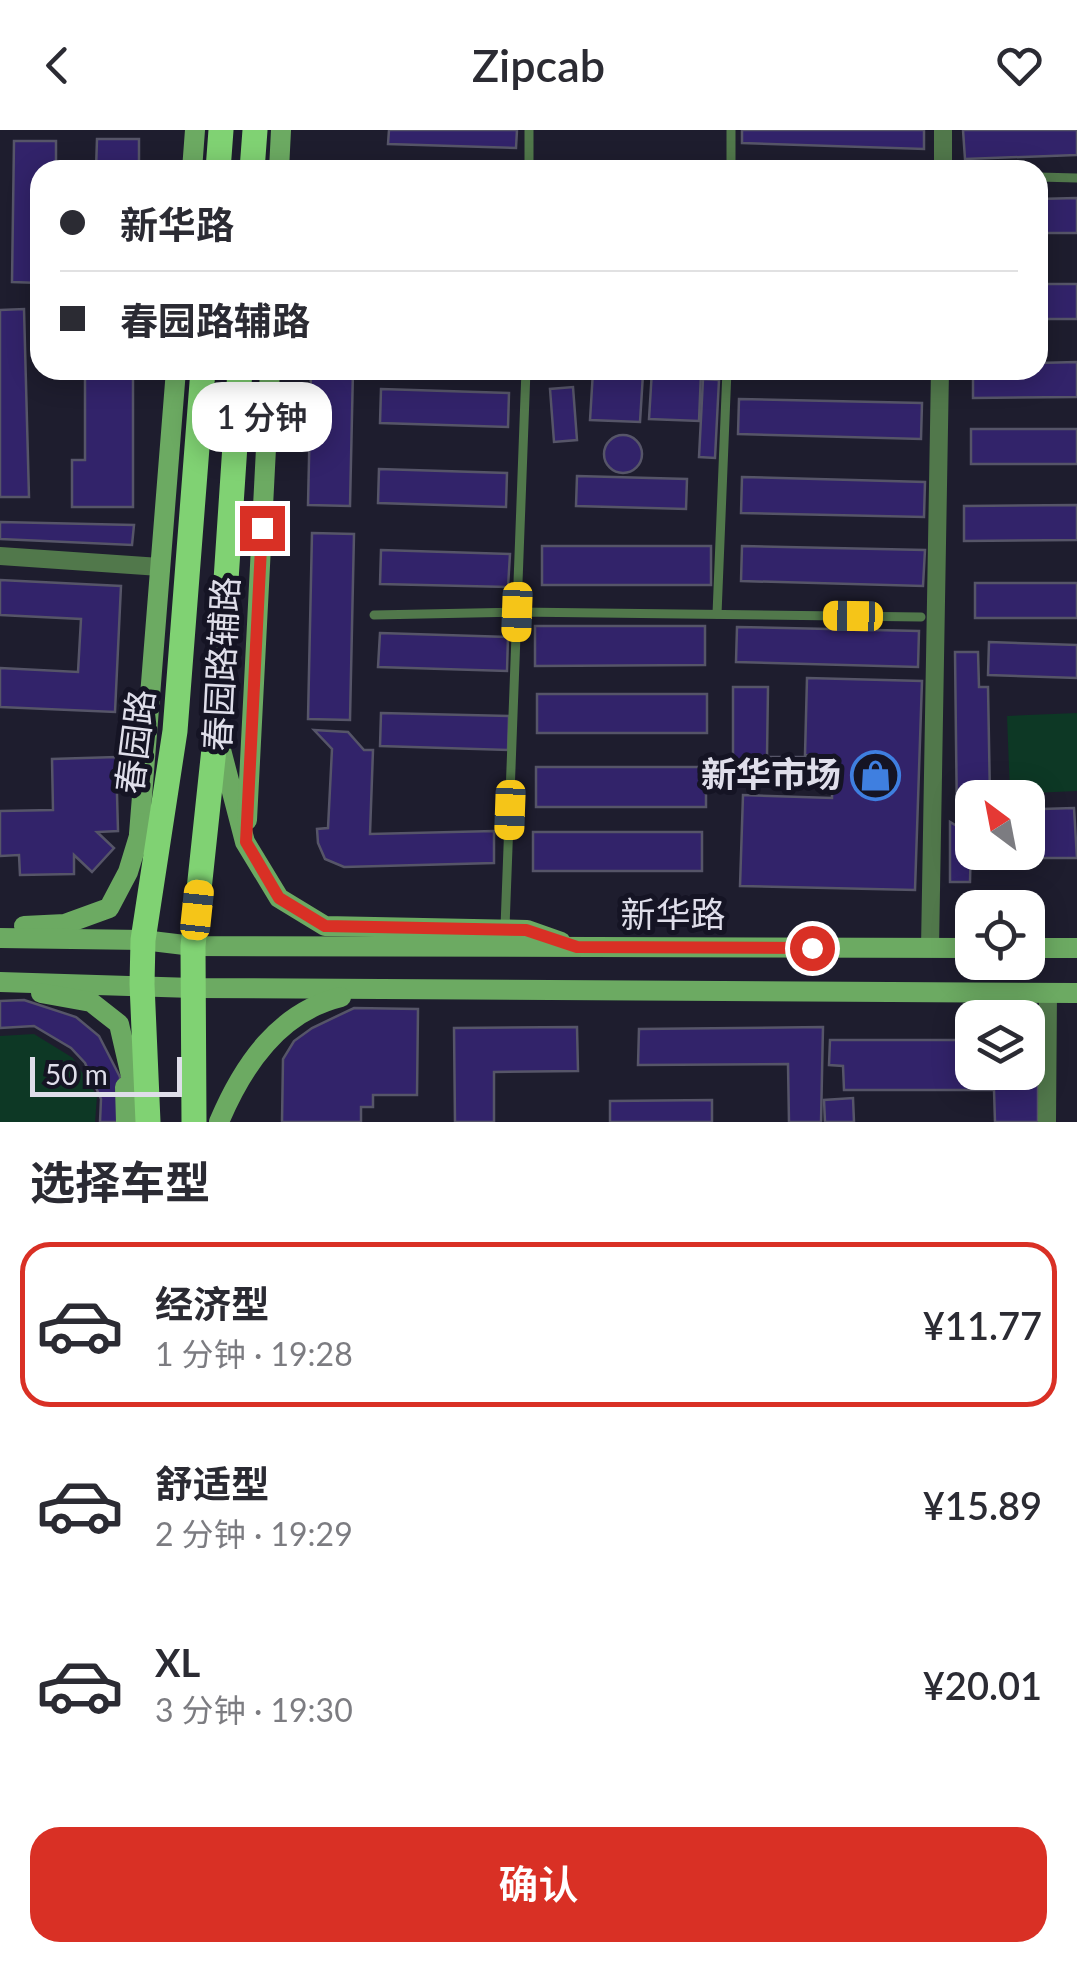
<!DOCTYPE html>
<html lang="zh">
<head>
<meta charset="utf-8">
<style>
  :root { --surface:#fff; --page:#f2f2f3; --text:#2b2b33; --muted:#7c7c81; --line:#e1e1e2; --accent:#d93025 }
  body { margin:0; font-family:Lato,"Noto Sans SC",sans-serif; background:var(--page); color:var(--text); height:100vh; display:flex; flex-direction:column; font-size:38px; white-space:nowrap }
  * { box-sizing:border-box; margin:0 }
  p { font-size:32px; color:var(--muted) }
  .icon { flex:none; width:55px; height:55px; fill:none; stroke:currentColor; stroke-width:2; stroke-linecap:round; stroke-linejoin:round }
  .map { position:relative; height:992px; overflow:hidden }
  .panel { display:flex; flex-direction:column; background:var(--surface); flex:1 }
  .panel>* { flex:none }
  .top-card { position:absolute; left:30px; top:30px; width:1018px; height:220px; border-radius:30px; box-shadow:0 5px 25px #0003; display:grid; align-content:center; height:220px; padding:0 30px; background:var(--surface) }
  .needle { width:65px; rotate:328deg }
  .fabs { position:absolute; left:955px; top:650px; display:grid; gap:20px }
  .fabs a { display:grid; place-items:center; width:90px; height:90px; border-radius:20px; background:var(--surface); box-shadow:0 5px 25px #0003; font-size:50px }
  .scale { position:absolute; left:30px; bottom:25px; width:152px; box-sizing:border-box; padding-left:10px; border:5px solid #dfdeea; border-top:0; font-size:28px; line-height:35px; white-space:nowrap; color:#dfdeea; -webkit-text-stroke:8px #151424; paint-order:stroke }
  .end { position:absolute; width:45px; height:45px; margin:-22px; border:12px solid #d93025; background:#fff; box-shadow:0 0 0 5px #fff }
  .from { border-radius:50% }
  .bubble { position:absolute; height:70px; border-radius:30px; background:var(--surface); box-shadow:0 5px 25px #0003; font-size:32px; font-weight:600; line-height:70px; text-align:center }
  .car { position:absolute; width:30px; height:60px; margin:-30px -15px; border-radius:12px; box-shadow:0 0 8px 2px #0007; background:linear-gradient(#f5c518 24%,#345 0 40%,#f5c518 0 76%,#345 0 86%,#f5c518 0) }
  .top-card b { display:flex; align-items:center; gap:35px; height:95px; font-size:38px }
  .top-card b+b { border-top:2px solid var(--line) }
  .top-card i { width:25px; height:25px; background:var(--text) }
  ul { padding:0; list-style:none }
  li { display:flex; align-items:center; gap:30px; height:165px; margin:0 20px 15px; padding:0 10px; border:5px solid transparent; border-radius:30px }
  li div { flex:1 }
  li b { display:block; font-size:38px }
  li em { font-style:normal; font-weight:600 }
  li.on { border-color:var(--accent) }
  li>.icon { width:90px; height:90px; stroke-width:1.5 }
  h2 { padding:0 30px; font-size:45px; line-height:120px }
  .action { display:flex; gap:20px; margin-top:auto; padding:20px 30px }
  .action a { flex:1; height:115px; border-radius:30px; background:var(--accent); color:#fff; font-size:40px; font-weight:600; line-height:115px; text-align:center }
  header { display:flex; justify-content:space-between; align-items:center; height:130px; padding:0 30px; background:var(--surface); font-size:45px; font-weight:600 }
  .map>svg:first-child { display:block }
</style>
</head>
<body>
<header><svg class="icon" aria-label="back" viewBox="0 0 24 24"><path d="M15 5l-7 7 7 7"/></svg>Zipcab<svg class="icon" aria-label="heart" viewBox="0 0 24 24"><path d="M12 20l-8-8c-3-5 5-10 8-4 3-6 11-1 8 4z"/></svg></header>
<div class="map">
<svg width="1077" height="992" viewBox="0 0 1077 992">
  <rect width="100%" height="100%" fill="#1e1d2e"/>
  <g fill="#0d3825">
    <path d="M1077,583V661L1010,664L1007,586Z"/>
    <path d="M34,904L73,928L97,966L95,992H0V906Z"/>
  </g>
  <g fill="#32236a" stroke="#565568" stroke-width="2.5">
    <path d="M389,0H517L516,18L388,14Z"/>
    <path d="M742,0H924V19L742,13Z"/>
    <path d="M963,0H1077V25L965,29Z"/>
    <path d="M97,9H139V40H96Z"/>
    <path d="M14,11H56V40H40V153L12,152Z"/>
    <path d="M1077,68V103H1038V69Z"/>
    <rect x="1038" y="154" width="39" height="35"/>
    <path d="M24,179L29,367H0V180Z"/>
    <path d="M1077,232V267L973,268V240H1038V233Z"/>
    <path d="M85,240H133V377H72V330H85Z"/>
    <path d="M311,240H353L350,376L308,375Z"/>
    <path d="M652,240L701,243L699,291L649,289Z"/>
    <path d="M830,240H926V243Z"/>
    <path d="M593,241L643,244L640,292L590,290Z"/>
    <path d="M703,249L719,250L715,328L699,327Z"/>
    <path d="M573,257L577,310L554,312L550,259Z"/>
    <path d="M381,259L509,263L508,297L380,293Z"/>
    <path d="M739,269L922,273L921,309L738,304Z"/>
    <rect x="971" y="299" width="106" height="35"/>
    <circle cx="623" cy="324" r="19"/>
    <path d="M379,339L507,343L506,377L378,373Z"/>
    <path d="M577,346L687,349L686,379L576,376Z"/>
    <path d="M742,347L925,352L924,387L741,383Z"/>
    <path d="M1077,375V410L964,411V376Z"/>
    <path d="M0,392L134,395L132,415L0,409Z"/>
    <path d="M312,403L354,404L350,590L308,589Z"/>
    <rect x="542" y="416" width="169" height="39"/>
    <path d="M742,416L925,420L923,456L741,451Z"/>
    <path d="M381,420L510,424L508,457L380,454Z"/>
    <path d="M0,450L121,456L115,582L0,577V538L78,542L81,489L0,485Z"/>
    <rect x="975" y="453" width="102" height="35"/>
    <path d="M535,496H705V535L535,536Z"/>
    <path d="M737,497L919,501L918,537L736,532Z"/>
    <path d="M380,503L508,507L507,541L378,537Z"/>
    <path d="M989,512L1077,515V548L988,545Z"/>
    <path d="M955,522H978L979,557H988L990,668H972L970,752H950V692L957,696Z"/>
    <path d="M807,548L922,551L915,760L740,756L743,665L832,668L833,626L805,625Z"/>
    <path d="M733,557H768L767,627H824V653L733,654Z"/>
    <rect x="537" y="564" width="170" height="39"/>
    <path d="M381,583L509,586L508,620L380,616Z"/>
    <path d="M314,600L348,602L364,620H373L370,704L494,701V733L344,737L325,729L318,713L317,699L328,698L332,619Z"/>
    <path d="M116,627L118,701L97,702L114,718L92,742L74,725V744L20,745L19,725L0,726V681L53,680L52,629Z"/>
    <rect x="536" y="637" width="170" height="40"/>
    <path d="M1074,678L1077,728H1028V687H1042V679Z"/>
    <rect x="533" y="702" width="169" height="39"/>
    <path d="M24,870L76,887L99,906L120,947L121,992H100L101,969L85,933L71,918L34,896L0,898V871Z"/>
    <path d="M354,878L418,879L417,965H373V977H361V992H282L283,929L294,911L312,898Z"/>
    <path d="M577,897L578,941L494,942V992H455L454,898Z"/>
    <path d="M823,897L821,992H789L788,934L638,935L639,899Z"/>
    <path d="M1028,903L1038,924V992H995L994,960H844L843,936L829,935L830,910H972V942H1028Z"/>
    <path d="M853,968L854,992H825L824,970Z"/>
    <path d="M712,970V992H610V971Z"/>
  </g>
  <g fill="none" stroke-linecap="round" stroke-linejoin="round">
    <g stroke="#51784b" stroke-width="9">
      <path d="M529,40V0"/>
      <path d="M731,40V0"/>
      <path d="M1038,47L1077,48"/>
      <path d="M717,484L727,240"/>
      <path d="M374,485L517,482L921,487"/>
      <path d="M505,797L526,240"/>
    </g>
    <g stroke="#51784b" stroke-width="18">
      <path d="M943,40V0"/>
      <path d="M0,426L160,437"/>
      <path d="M930,818L940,240"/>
      <path d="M1047,992L1048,863"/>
    </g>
    <g stroke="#6caa62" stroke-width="20">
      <path d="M192,40L195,0"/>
      <path d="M279,40L281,0"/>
      <path d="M219,612L245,712L279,768L325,796L527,800L561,812"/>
      <path d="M247,690L270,240"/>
      <path d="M139,704L176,240"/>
      <path d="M24,796L65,794L109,778L128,742L143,693"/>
      <path d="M0,808L143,810L193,816L972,818"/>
      <path d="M1028,818H1077"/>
      <path d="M0,852L193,858L1077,863"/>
      <path d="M41,863L91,872L119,894L139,981"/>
      <path d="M125,957L126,992"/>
      <path d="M219,992C243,935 279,882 341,867"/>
    </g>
    <g stroke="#80d273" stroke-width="25">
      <path d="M218,40L221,0"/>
      <path d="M252,40L255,0"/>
      <path d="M148,992L142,854L143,810L175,601L203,240"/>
      <path d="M194,992L193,816L216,600L240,240"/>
    </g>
  </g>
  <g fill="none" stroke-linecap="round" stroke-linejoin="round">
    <path stroke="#d93025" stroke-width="12" d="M262,398L246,712L279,768L325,796L526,800L577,817L812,818"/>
  </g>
  <defs>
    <symbol id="shop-ring" viewBox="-11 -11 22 22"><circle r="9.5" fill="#151424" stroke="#3f7fe0" stroke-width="1.5"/><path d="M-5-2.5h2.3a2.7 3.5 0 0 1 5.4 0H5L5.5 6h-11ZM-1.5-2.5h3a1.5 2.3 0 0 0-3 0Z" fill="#3f7fe0"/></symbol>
  </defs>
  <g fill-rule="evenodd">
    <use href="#shop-ring" x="848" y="618" width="55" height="55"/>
  </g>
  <g text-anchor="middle" stroke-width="10" stroke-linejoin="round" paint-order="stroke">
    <g font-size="35" fill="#dfdeea" stroke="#151424">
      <text transform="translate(222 534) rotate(-87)" y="12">春园路辅路</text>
      <text transform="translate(136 612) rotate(-83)" y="12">春园路</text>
      <text x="673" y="797">新华路</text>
    </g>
    <g font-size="35" font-weight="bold" fill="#dfdeea" stroke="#151424" text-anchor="end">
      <text x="841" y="657">新华市场</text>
    </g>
  </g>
</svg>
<div class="fabs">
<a><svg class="needle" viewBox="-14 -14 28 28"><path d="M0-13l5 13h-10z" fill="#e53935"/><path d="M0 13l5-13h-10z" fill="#7c7c81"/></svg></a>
<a><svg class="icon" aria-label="locate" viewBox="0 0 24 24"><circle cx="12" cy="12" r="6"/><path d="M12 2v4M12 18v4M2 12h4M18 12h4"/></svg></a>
<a><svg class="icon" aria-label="layers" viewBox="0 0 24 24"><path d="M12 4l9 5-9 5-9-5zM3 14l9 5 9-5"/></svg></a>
</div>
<div class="scale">50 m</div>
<i class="end from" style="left:812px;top:818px"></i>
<i class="end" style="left:262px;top:398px"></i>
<div class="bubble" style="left:192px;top:252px;width:140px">1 分钟</div>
<i class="car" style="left:517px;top:482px;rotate:182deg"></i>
<i class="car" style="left:853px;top:486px;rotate:271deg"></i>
<i class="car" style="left:510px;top:680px;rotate:182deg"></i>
<i class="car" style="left:197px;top:780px;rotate:6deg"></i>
<div class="top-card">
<b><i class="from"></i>新华路</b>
<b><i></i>春园路辅路</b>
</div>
</div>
<section class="panel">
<h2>选择车型</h2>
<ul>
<li class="on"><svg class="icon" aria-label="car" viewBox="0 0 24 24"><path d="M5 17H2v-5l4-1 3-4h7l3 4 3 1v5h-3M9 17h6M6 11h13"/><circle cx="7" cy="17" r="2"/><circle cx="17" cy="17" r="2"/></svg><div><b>经济型</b><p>1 分钟 · 19:28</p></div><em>¥11.77</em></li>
<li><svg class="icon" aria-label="car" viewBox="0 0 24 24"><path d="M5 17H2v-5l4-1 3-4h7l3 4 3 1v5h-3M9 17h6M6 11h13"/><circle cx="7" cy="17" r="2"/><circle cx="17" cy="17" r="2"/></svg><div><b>舒适型</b><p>2 分钟 · 19:29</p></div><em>¥15.89</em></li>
<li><svg class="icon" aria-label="car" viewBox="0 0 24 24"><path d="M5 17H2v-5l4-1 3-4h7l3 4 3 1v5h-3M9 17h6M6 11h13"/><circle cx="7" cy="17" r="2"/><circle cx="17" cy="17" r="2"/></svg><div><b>XL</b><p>3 分钟 · 19:30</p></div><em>¥20.01</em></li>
</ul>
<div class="action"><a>确认</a></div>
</section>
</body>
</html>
